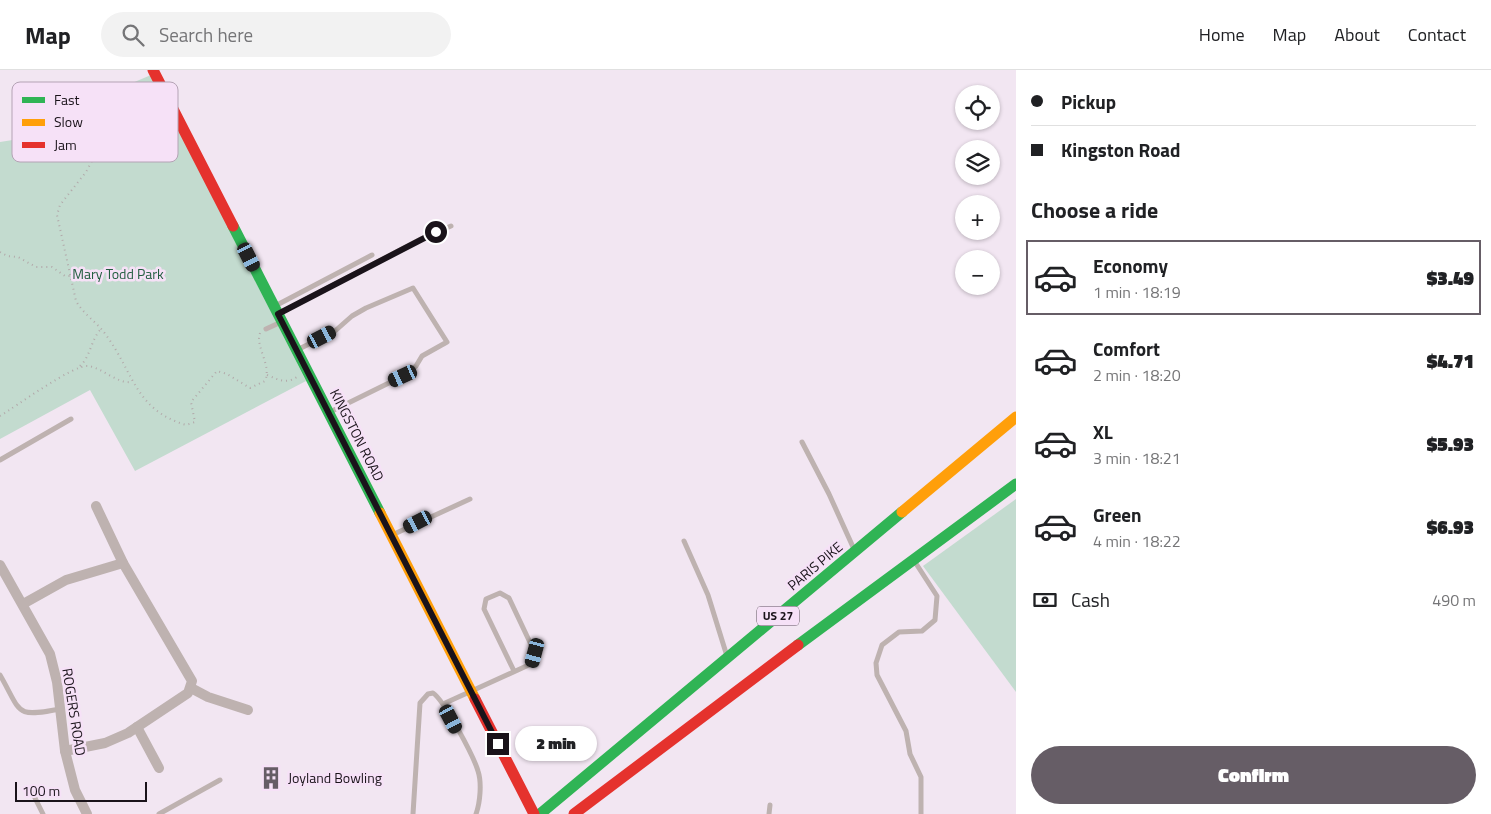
<!DOCTYPE html>
<html lang="en">
<head>
<meta charset="utf-8">
<style>
  :root { --surface:#fff; --page:#f2f2f2; --text:#202124; --muted:#757577; --line:#e0e0e0; --accent:#665d66 }
  body { margin:0; font-family:"Titillium Web",sans-serif; background:var(--page); color:var(--text); height:100vh; display:flex; flex-direction:column; font-size:19px; white-space:nowrap }
  * { box-sizing:border-box; margin:0 }
  p { font-size:16px; color:var(--muted) }
  .icon { flex:none; width:28px; height:28px; fill:none; stroke:currentColor; stroke-width:2; stroke-linecap:round; stroke-linejoin:round }
  .map { position:relative; flex:1; overflow:hidden }
  .drawer { display:flex; flex-direction:column; background:var(--surface); width:475px }
  .drawer>* { flex:none }
  .hud { display:grid; align-content:center; height:110px; padding:0 15px; background:var(--surface) }
  .controls { position:absolute; left:955px; top:15px; display:grid; gap:10px }
  .controls a { display:grid; place-items:center; width:45px; height:45px; border-radius:50%; background:var(--surface); box-shadow:0 1px 4px #0004; font-size:25px }
  .scale { position:absolute; left:15px; bottom:12px; width:132px; box-sizing:border-box; padding-left:5px; border:2px solid #1a131a; border-top:0; font-size:14px; line-height:18px; white-space:nowrap; color:#1a131a; -webkit-text-stroke:4px #f6e1f7; paint-order:stroke }
  .end { position:absolute; width:22px; height:22px; margin:-11px; border:6px solid #1a131a; background:#fff; box-shadow:0 0 0 2px #fff }
  .from { border-radius:50% }
  .bubble { position:absolute; height:35px; border-radius:18px; background:var(--surface); box-shadow:0 1px 4px #0004; font-size:16px; font-weight:800; line-height:35px; text-align:center }
  .car { position:absolute; width:15px; height:30px; margin:-15px -8px; border-radius:6px; box-shadow:0 0 4px 1px #0007; background:linear-gradient(#222 24%,#8ab4d8 0 40%,#222 0 76%,#8ab4d8 0 86%,#222 0) }
  .hud b { display:flex; align-items:center; gap:18px; height:48px; font-size:19px }
  .hud b+b { border-top:1px solid var(--line) }
  .hud i { width:12px; height:12px; background:var(--text) }
  ul { padding:0; list-style:none }
  li { display:flex; align-items:center; gap:15px; height:75px; margin:0 10px 8px; padding:0 5px; border:2px solid transparent; border-radius:0px }
  li div { flex:1 }
  li b { display:block; font-size:19px }
  li em { font-style:normal; font-weight:800 }
  li.on { border-color:var(--accent) }
  li>.icon { width:45px; height:45px; stroke-width:1.5 }
  h2 { padding:0 15px; font-size:22px; line-height:60px }
  .pay { display:flex; align-items:center; gap:12px; height:55px; padding:0 15px; font-size:19px }
  .pay p { margin-inline-start:auto }
  .primary-button { display:flex; gap:10px; margin-top:auto; padding:10px 15px }
  .primary-button a { flex:1; height:58px; border-radius:30px; background:var(--accent); color:#fff; font-size:20px; font-weight:800; line-height:58px; text-align:center }
  header { display:flex; align-items:center; gap:30px; box-sizing:border-box; height:70px; padding:0 25px; background:var(--surface); border-bottom:1px solid var(--line) }
  header strong { font-size:24px }
  nav { display:flex; gap:28px; margin-inline-start:auto; font-size:18px }
  .search { width:350px; height:45px; background:var(--page); display:flex; align-items:center; gap:12px; box-sizing:border-box; padding:0 18px; border-radius:28px; color:var(--muted); font-size:19px }
  main { display:flex; flex:1; min-height:0 }
  .map>svg:first-child { display:block }
</style>
</head>
<body>
<header>
<strong>Map</strong>
<div class="search"><svg class="icon" aria-label="search" viewBox="0 0 24 24"><circle cx="10" cy="10" r="6"/><path d="M15 15l6 6"/></svg>Search here</div>
<nav><a>Home</a><a>Map</a><a>About</a><a>Contact</a></nav>
</header>
<main>
<div class="map">
<svg width="1016" height="744" viewBox="0 0 1016 744">
  <rect width="100%" height="100%" fill="#f2e6f2"/>
  <g fill="#c3dbcf">
    <path d="M151,5L306,311L135,401L90,320L0,369V72L19,69L92,30Z"/>
    <path d="M1016,429V622L923,496Z"/>
  </g>
  <g fill="none" stroke-linecap="round" stroke-linejoin="round">
    <g stroke="#b2a9aa" stroke-width="2" stroke-dasharray="1 4" stroke-linecap="butt">
      <path d="M160,41L119,54L106,65L86,102L60,135L57,145L76,231C84,245 97,252 106,265C134,303 135,340 186,355L195,352L191,332L217,301L227,304L250,318L265,311C272,295 255,277 260,263"/>
      <path d="M0,182L7,186L18,187L36,197H52L65,206H70"/>
      <path d="M80,296C91,286 91,269 101,259"/>
      <path d="M267,305C279,310 286,314 297,307"/>
      <path d="M0,346C15,337 74,294 88,296C103,298 117,314 132,312"/>
    </g>
    <g stroke="#beb2b0" stroke-width="5">
      <path d="M275,236L372,185"/>
      <path d="M278,244L421,169L451,156"/>
      <path d="M266,259L279,253"/>
      <path d="M297,280L335,261L352,246L366,238L413,218L447,272L422,286L416,296L403,306L330,342"/>
      <path d="M802,372L829,424L853,477"/>
      <path d="M0,390L71,349"/>
      <path d="M392,465L470,429"/>
      <path d="M684,471L708,525L726,583"/>
      <path d="M915,492L937,526L935,550L922,561L899,562L882,575L876,593L877,605L906,661L910,684L921,707V744"/>
      <path d="M0,605C22,643 14,648 60,639"/>
      <path d="M443,634L533,593L535,583L509,528L500,523L486,529L484,539L514,601"/>
      <path d="M33,724L43,744"/>
      <path d="M159,744L220,710"/>
      <path d="M413,744L420,633L428,624L433,623C444,630 474,687 478,701C482,713 480,733 476,744"/>
      <path d="M769,744L770,735"/>
    </g>
    <g stroke="#beb2b0" stroke-width="10">
      <path d="M0,495L50,584L57,612L65,681L75,720L87,744"/>
      <path d="M23,534L66,510L123,493"/>
      <path d="M191,618L208,627L248,640"/>
      <path d="M137,657L159,698"/>
      <path d="M65,681L105,673L128,663L188,623L192,611L123,493L96,436"/>
    </g>
    <g stroke="#30b455" stroke-width="11">
      <path d="M233,156L380,443"/>
      <path d="M798,575L1016,414"/>
      <path d="M540,744L902,442"/>
    </g>
    <g stroke="#ff9f0a" stroke-width="11">
      <path d="M902,442L1016,347"/>
      <path d="M380,443L475,629"/>
    </g>
    <g stroke="#e5322d" stroke-width="11">
      <path d="M153,0L233,156"/>
      <path d="M475,629L534,744"/>
      <path d="M574,744L798,575"/>
    </g>
  </g>
  <g fill="none" stroke-linecap="round" stroke-linejoin="round">
    <path stroke="#1a131a" stroke-width="6" d="M436,162L278,244L498,674"/>
  </g>
  <defs>
    <symbol id="building-bare" viewBox="-9 -9 18 18"><path d="M-4-6H4V6H1V3H-1V6H-4ZM-2.5-4.3h1.7v1.8h-1.7ZM.8-4.3h1.7v1.8H.8ZM-2.5-1h1.7V.8h-1.7ZM.8-1h1.7V.8H.8Z" fill="#665d66" stroke="#f6e1f7" stroke-width="2.5" paint-order="stroke"/></symbol>
  </defs>
  <g fill-rule="evenodd">
    <use href="#building-bare" x="255" y="692" width="32" height="32"/>
  </g>
  <g text-anchor="middle" stroke-width="5" stroke-linejoin="round" paint-order="stroke">
    <rect fill="#f6e1f7" stroke="#5c515c" stroke-width="1" x="757" y="536.5" width="42" height="19" rx="4"/>
    <g font-size="12" font-weight="bold" fill="#1a131a">
      <text x="778" y="550">US 27</text>
    </g>
    <g font-size="14" fill="#215d3f" stroke="#f6e1f7">
      <text x="118" y="209">Mary Todd Park</text>
    </g>
    <g font-size="14" fill="#1a131a" stroke="#f6e1f7">
      <text transform="translate(357 365) rotate(63)" y="5">KINGSTON ROAD</text>
      <text transform="translate(815 496) rotate(-40)" y="5">PARIS PIKE</text>
      <text transform="translate(74 642) rotate(81)" y="5">ROGERS ROAD</text>
    </g>
    <g font-size="14" fill="#1a131a" stroke="#f6e1f7" text-anchor="start">
      <text x="288" y="713">Joyland Bowling</text>
    </g>
  </g>
  <rect x="12" y="12" width="166" height="80" rx="8" fill="#f6e1f7" stroke="#b4a3b5" stroke-width="1"/>
  <rect x="22" y="27" width="23" height="6" fill="#30b455"/>
  <rect x="22" y="49" width="23" height="7" fill="#ff9f0a"/>
  <rect x="22" y="72" width="23" height="6" fill="#e5322d"/>
  <g font-size="14" fill="#1a131a">
    <text x="54" y="35">Fast</text>
    <text x="54" y="57">Slow</text>
    <text x="54" y="80">Jam</text>
  </g>
</svg>
<div class="controls">
<a><svg class="icon" aria-label="locate" viewBox="0 0 24 24"><circle cx="12" cy="12" r="6"/><path d="M12 2v4M12 18v4M2 12h4M18 12h4"/></svg></a>
<a><svg class="icon" aria-label="layers" viewBox="0 0 24 24"><path d="M12 4l9 5-9 5-9-5zM3 14l9 5 9-5"/></svg></a>
<a>+</a>
<a>−</a>
</div>
<div class="scale">100 m</div>
<i class="end from" style="left:436px;top:162px"></i>
<i class="end" style="left:498px;top:674px"></i>
<div class="bubble" style="left:515px;top:656px;width:82px">2 min</div>
<i class="car" style="left:249px;top:187px;rotate:153deg"></i>
<i class="car" style="left:322px;top:267px;rotate:63deg"></i>
<i class="car" style="left:403px;top:306px;rotate:245deg"></i>
<i class="car" style="left:418px;top:452px;rotate:243deg"></i>
<i class="car" style="left:535px;top:583px;rotate:195deg"></i>
<i class="car" style="left:451px;top:649px;rotate:152deg"></i>
</div>
<section class="drawer">
<div class="hud">
<b><i class="from"></i>Pickup</b>
<b><i></i>Kingston Road</b>
</div>
<h2>Choose a ride</h2>
<ul>
<li class="on"><svg class="icon" aria-label="car" viewBox="0 0 24 24"><path d="M5 17H2v-5l4-1 3-4h7l3 4 3 1v5h-3M9 17h6M6 11h13"/><circle cx="7" cy="17" r="2"/><circle cx="17" cy="17" r="2"/></svg><div><b>Economy</b><p>1 min · 18:19</p></div><em>$3.49</em></li>
<li><svg class="icon" aria-label="car" viewBox="0 0 24 24"><path d="M5 17H2v-5l4-1 3-4h7l3 4 3 1v5h-3M9 17h6M6 11h13"/><circle cx="7" cy="17" r="2"/><circle cx="17" cy="17" r="2"/></svg><div><b>Comfort</b><p>2 min · 18:20</p></div><em>$4.71</em></li>
<li><svg class="icon" aria-label="car" viewBox="0 0 24 24"><path d="M5 17H2v-5l4-1 3-4h7l3 4 3 1v5h-3M9 17h6M6 11h13"/><circle cx="7" cy="17" r="2"/><circle cx="17" cy="17" r="2"/></svg><div><b>XL</b><p>3 min · 18:21</p></div><em>$5.93</em></li>
<li><svg class="icon" aria-label="car" viewBox="0 0 24 24"><path d="M5 17H2v-5l4-1 3-4h7l3 4 3 1v5h-3M9 17h6M6 11h13"/><circle cx="7" cy="17" r="2"/><circle cx="17" cy="17" r="2"/></svg><div><b>Green</b><p>4 min · 18:22</p></div><em>$6.93</em></li>
</ul>
<div class="pay"><svg class="icon" aria-label="cash" viewBox="0 0 24 24"><path d="M3 7h18v10H3z"/><circle cx="12" cy="12" r="2"/></svg>Cash<p>490 m</p></div>
<div class="primary-button"><a>Confirm</a></div>
</section>
</main>
</body>
</html>
